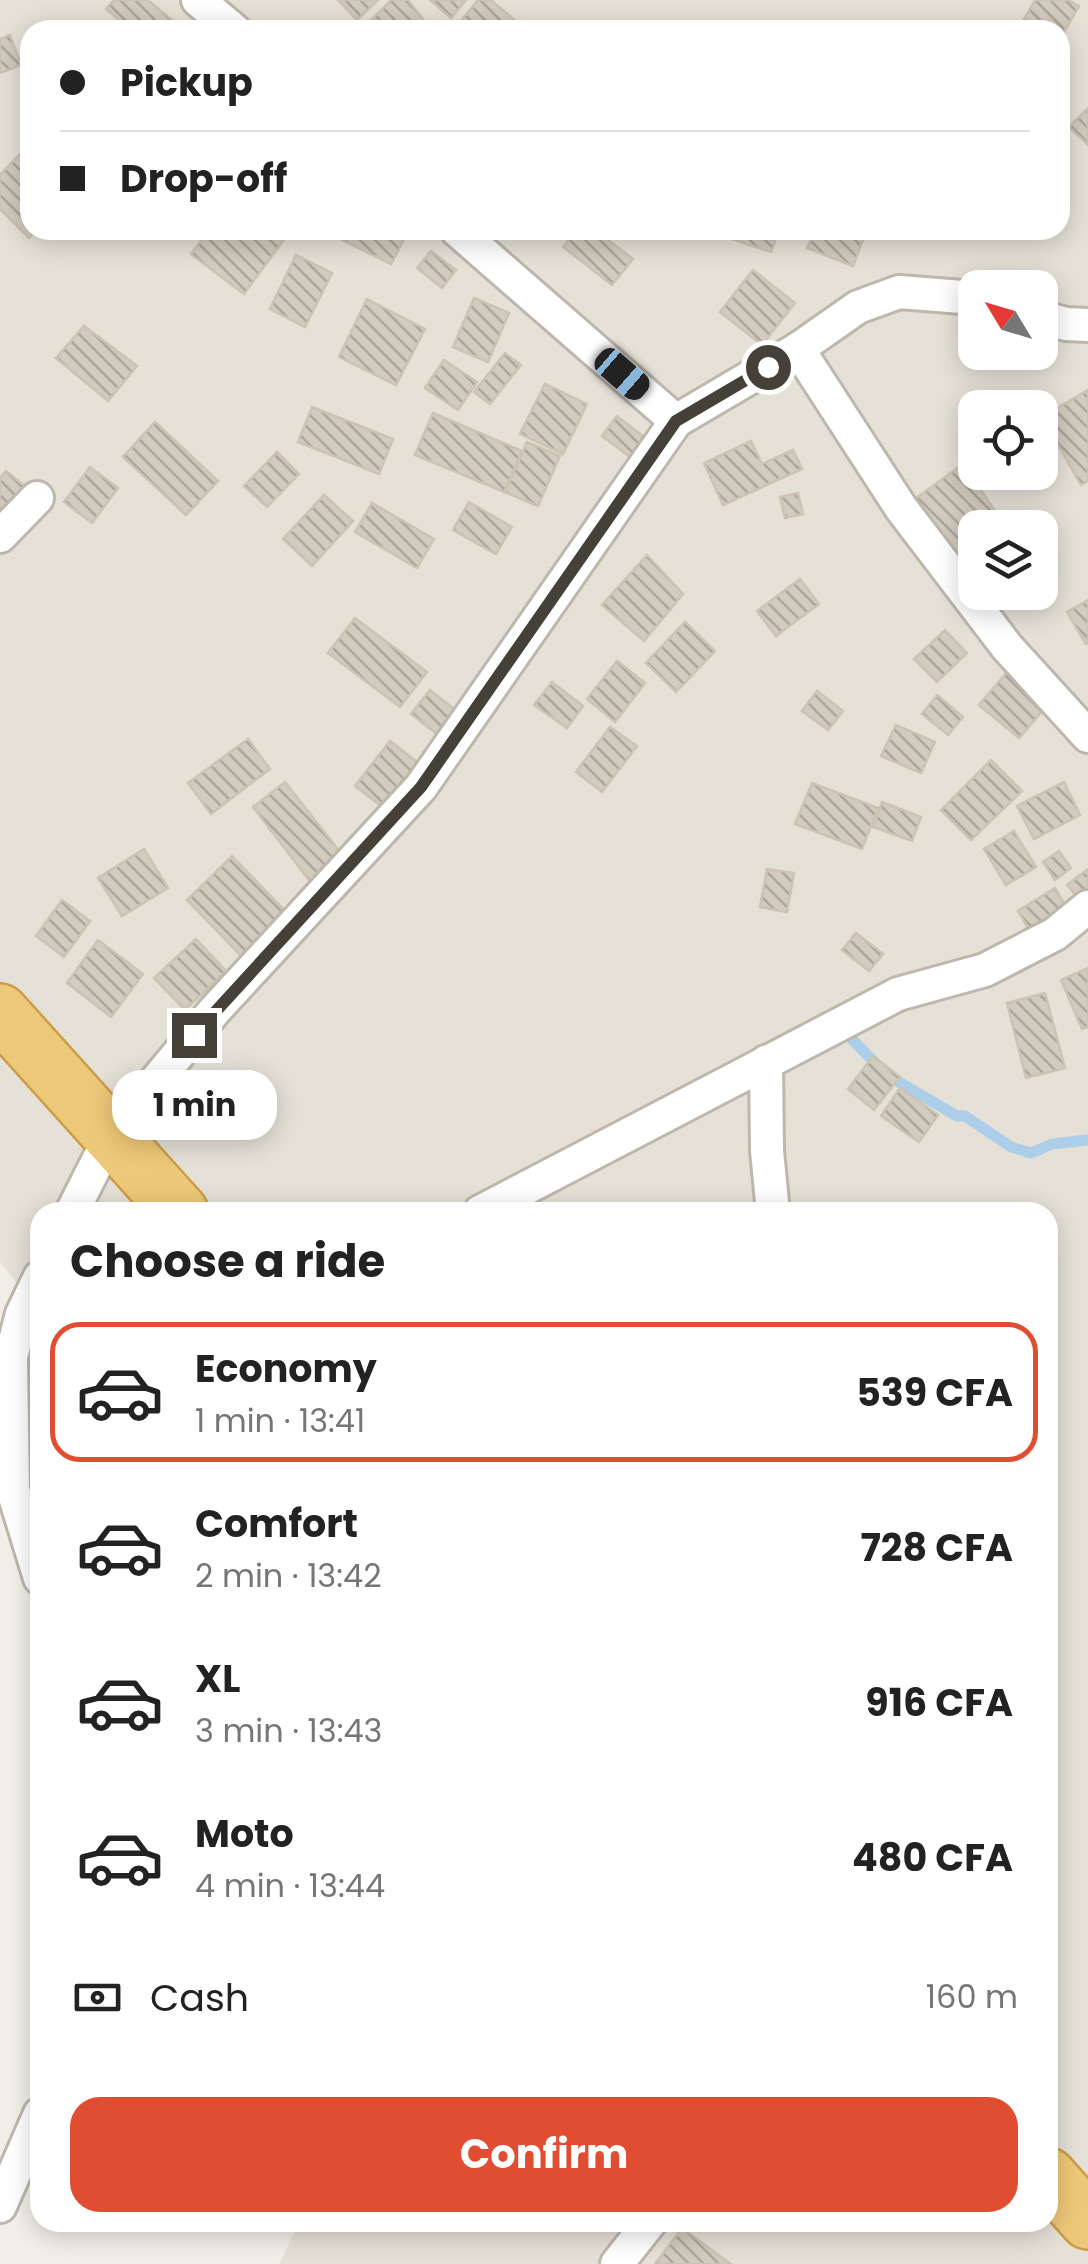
<!DOCTYPE html>
<html lang="en">
<head>
<meta charset="utf-8">
<style>
  :root { --surface:#fff; --page:#f6f6f6; --text:#222; --muted:#767676; --line:#e0e0e0; --accent:#e14d30 }
  body { margin:0; font-family:Poppins,sans-serif; background:var(--page); color:var(--text); height:100vh; display:flex; flex-direction:column; font-size:38px; white-space:nowrap }
  * { box-sizing:border-box; margin:0 }
  p { font-size:32px; color:var(--muted) }
  .icon { flex:none; width:55px; height:55px; fill:none; stroke:currentColor; stroke-width:2; stroke-linecap:round; stroke-linejoin:round }
  .map { position:relative; flex:1; overflow:hidden }
  .details { position:absolute; left:30px; top:1202px; width:1028px; height:1030px; display:flex; flex-direction:column; background:var(--surface); border-radius:30px; box-shadow:0 5px 25px #0003 }
  .details>* { flex:none }
  .guide { position:absolute; left:20px; top:20px; width:1050px; height:220px; border-radius:30px; box-shadow:0 5px 25px #0003; display:grid; align-content:center; height:220px; padding:0 40px; background:var(--surface) }
  .needle { width:65px; rotate:308deg }
  .tools { position:absolute; left:958px; top:270px; display:grid; gap:20px }
  .tools a { display:grid; place-items:center; width:100px; height:100px; border-radius:20px; background:var(--surface); box-shadow:0 5px 25px #0003; font-size:50px }
  .end { position:absolute; width:45px; height:45px; margin:-22px; border:12px solid #454038; background:#fff; box-shadow:0 0 0 5px #fff }
  .from { border-radius:50% }
  .bubble { position:absolute; height:70px; border-radius:30px; background:var(--surface); box-shadow:0 5px 25px #0003; font-size:32px; font-weight:700; line-height:70px; text-align:center }
  .car { position:absolute; width:30px; height:60px; margin:-30px -15px; border-radius:12px; box-shadow:0 0 8px 2px #0007; background:linear-gradient(#222 24%,#8ab4d8 0 40%,#222 0 76%,#8ab4d8 0 86%,#222 0) }
  .guide b { display:flex; align-items:center; gap:35px; height:95px; font-size:38px }
  .guide b+b { border-top:2px solid var(--line) }
  .guide i { width:25px; height:25px; background:var(--text) }
  ul { padding:0; list-style:none }
  li { display:flex; align-items:center; gap:30px; height:140px; margin:0 20px 15px; padding:0 20px; border:5px solid transparent; border-radius:30px }
  li div { flex:1 }
  li b { display:block; font-size:38px }
  li em { font-style:normal; font-weight:700 }
  li.selected { border-color:var(--accent) }
  li>.icon { width:90px; height:90px; stroke-width:1.5 }
  h2 { padding:0 40px; font-size:45px; line-height:120px }
  .pay { display:flex; align-items:center; gap:25px; height:110px; padding:0 40px; font-size:38px }
  .pay p { margin-inline-start:auto }
  .button { display:flex; gap:20px; margin-top:auto; padding:20px 40px }
  .button a { flex:1; height:115px; border-radius:30px; background:var(--accent); color:#fff; font-size:40px; font-weight:700; line-height:115px; text-align:center }
  .map>svg:first-child { display:block }
</style>
</head>
<body>
<div class="map">
<svg width="1088" height="2264" viewBox="0 0 1088 2264">
  <defs>
    <pattern id="building-back-hatch" width="6" height="6" patternUnits="userSpaceOnUse" patternTransform="scale(2.5)"><rect width="6" height="6" fill="#d2cbbf"/><path d="M-1 5l2 2M0 0l6 6M5-1l2 2" fill="none" stroke="#aca69c"/></pattern>
  </defs>
  <rect width="100%" height="100%" fill="#f2efe8"/>
  <path fill="#e5e1d7" fill-rule="evenodd" d="M0,0H1088V2264H279L299,2223L1048,2222V1212H40V1312L0,1262ZM30,30H1060V230H30ZM975,288H1040V352H975ZM975,408H1040V472H975ZM975,528H1040V592H975Z"/>
  <g fill="none" stroke-linecap="round" stroke-linejoin="round">
    <path stroke="#accee8" stroke-width="11" d="M840,1027L887,1075L957,1116H965L1011,1147L1031,1153L1052,1144L1088,1140"/>
  </g>
  <g fill="url(#building-back-hatch)" stroke="#ccc3b3" stroke-width="2.5">
    <path d="M114,0H148L184,30H131L106,9Z"/>
    <path d="M338,0H378L357,20Z"/>
    <path d="M391,0H408L423,19L416,30H362Z"/>
    <path d="M430,0H466L451,18Z"/>
    <path d="M478,0H491L525,29L454,30Z"/>
    <path d="M1035,0H1068L1079,6L1060,39V30L1019,28Z"/>
    <path d="M10,35L21,65L0,73V39Z"/>
    <path d="M1088,108V145L1069,127Z"/>
    <path d="M19,155L30,166V230H37L29,238L0,209V175Z"/>
    <path d="M209,230H291L244,294L191,254Z"/>
    <path d="M344,230H409L391,264L340,239Z"/>
    <path d="M576,230H595L633,259L612,285L563,247Z"/>
    <path d="M705,230H779L771,252Z"/>
    <path d="M815,230H854L865,234L853,266L807,248Z"/>
    <path d="M431,251L456,270L442,288L417,268Z"/>
    <path d="M296,255L332,273L305,327L270,309Z"/>
    <path d="M753,270L795,303L762,345L720,312Z"/>
    <path d="M474,298L509,313L488,362L453,347Z"/>
    <path d="M367,299L425,329L396,385L339,357Z"/>
    <path d="M84,326L137,366L108,401L56,358Z"/>
    <path d="M505,353L521,365L490,404L474,392Z"/>
    <path d="M444,360L477,382L458,410L425,388Z"/>
    <path d="M545,384L587,404L563,454L520,434Z"/>
    <path d="M1088,390V481L1081,485L1042,417Z"/>
    <path d="M312,407L393,439L379,474L298,442Z"/>
    <path d="M433,413L522,451L504,492L415,455Z"/>
    <path d="M617,416L649,441L634,460L602,436Z"/>
    <path d="M155,422L218,481L186,515L123,457Z"/>
    <path d="M751,441L762,464L793,450L802,469L723,505L704,463Z"/>
    <path d="M527,442L560,456L538,506L505,492Z"/>
    <path d="M277,452L299,474L267,507L244,486Z"/>
    <path d="M963,464L1007,528H975V572L966,578L912,501Z"/>
    <path d="M90,467L118,488L92,523L64,502Z"/>
    <path d="M6,471L29,490L0,514V478Z"/>
    <path d="M798,493L803,514L785,518L780,497Z"/>
    <path d="M324,495L353,521L312,566L283,539Z"/>
    <path d="M469,502L512,527L496,554L453,530Z"/>
    <path d="M372,503L434,539L417,568L355,532Z"/>
    <path d="M647,555L683,594L644,641L602,605Z"/>
    <path d="M800,579L819,604L776,636L757,611Z"/>
    <path d="M1088,600V643L1086,644L1067,612Z"/>
    <path d="M355,618L427,672L400,707L328,653Z"/>
    <path d="M685,622L715,651L676,692L646,663Z"/>
    <path d="M945,630L967,653L937,682L914,659Z"/>
    <path d="M617,661L645,683L615,722L587,699Z"/>
    <path d="M1012,666L1052,700L1019,738L979,705Z"/>
    <path d="M552,682L583,706L567,728L534,705Z"/>
    <path d="M430,690L463,716L445,740L411,714Z"/>
    <path d="M817,691L843,711L828,730L802,711Z"/>
    <path d="M937,695L963,717L948,735L922,714Z"/>
    <path d="M896,725L935,742L921,773L881,756Z"/>
    <path d="M610,727L637,746L602,792L576,772Z"/>
    <path d="M248,739L270,769L211,814L188,783Z"/>
    <path d="M390,741L425,768L390,813L355,786Z"/>
    <path d="M991,760L1022,791L971,840L941,810Z"/>
    <path d="M285,782L348,862L315,888L253,807Z"/>
    <path d="M1064,782L1080,815L1034,839L1017,806Z"/>
    <path d="M812,783L878,808L862,849L795,824Z"/>
    <path d="M882,802L921,817L912,841L873,827Z"/>
    <path d="M1014,831L1036,867L1006,885L984,849Z"/>
    <path d="M144,849L168,888L122,916L98,878Z"/>
    <path d="M1059,851L1071,868L1055,880L1043,862Z"/>
    <path d="M232,856L293,919L248,963L187,900Z"/>
    <path d="M767,869L794,873L787,912L760,907Z"/>
    <path d="M1088,869V893L1080,900L1067,885Z"/>
    <path d="M1055,888L1069,912L1032,935L1018,911Z"/>
    <path d="M62,900L90,921L64,957L36,936Z"/>
    <path d="M856,933L883,954L869,971L842,950Z"/>
    <path d="M196,939L226,971L185,1010L154,978Z"/>
    <path d="M98,940L143,974L111,1017L67,983Z"/>
    <path d="M1088,968V1027L1082,1029L1061,980Z"/>
    <path d="M1045,993L1065,1068L1026,1078L1007,1003Z"/>
    <path d="M873,1056L900,1077L874,1110L848,1089Z"/>
    <path d="M900,1088L938,1115L919,1142L881,1116Z"/>
    <path d="M682,2228L731,2264H655Z"/>
  </g>
  <g fill="none" stroke-linecap="round" stroke-linejoin="round">
    <defs>
      <g id="street">
        <path d="M198,0L234,30"/>
        <path d="M457,230L676,421"/>
        <path d="M1040,317L1066,324L1088,325"/>
        <path d="M798,349L901,508L1007,647L1088,736"/>
        <path d="M0,536L37,498"/>
        <path d="M766,1062L767,1151L773,1212"/>
        <path d="M72,1212L111,1135L215,1010L421,787L676,421L798,349L858,307L899,292L975,298"/>
        <path d="M480,1212L898,994L985,970L1055,934L1088,907"/>
        <path d="M40,1277L22,1314L11,1357L13,1490L40,1578"/>
        <path d="M0,2206L40,2114"/>
        <path d="M617,2264L650,2222"/>
      </g>
      <g id="highway">
        <path d="M0,1012L180,1212"/>
        <path d="M1048,2176L1088,2221"/>
      </g>
    </defs>
    <use href="#street" stroke="#bdb7ac" stroke-width="38"/>
    <use href="#highway" stroke="#cb9d49" stroke-width="60"/>
    <use href="#street" stroke="#fff" stroke-width="32"/>
    <use href="#highway" stroke="#edc878" stroke-width="55"/>
  </g>
  <g fill="none" stroke-linecap="round" stroke-linejoin="round">
    <path stroke="#454038" stroke-width="12" d="M194,1035L421,787L676,421L768,367"/>
  </g>
</svg>
<div class="tools">
<a><svg class="needle" viewBox="-14 -14 28 28"><path d="M0-13l5 13h-10z" fill="#e53935"/><path d="M0 13l5-13h-10z" fill="#767676"/></svg></a>
<a><svg class="icon" aria-label="locate" viewBox="0 0 24 24"><circle cx="12" cy="12" r="6"/><path d="M12 2v4M12 18v4M2 12h4M18 12h4"/></svg></a>
<a><svg class="icon" aria-label="layers" viewBox="0 0 24 24"><path d="M12 4l9 5-9 5-9-5zM3 14l9 5 9-5"/></svg></a>
</div>
<i class="end from" style="left:768px;top:367px"></i>
<i class="end" style="left:194px;top:1035px"></i>
<div class="bubble" style="left:112px;top:1070px;width:165px">1 min</div>
<i class="car" style="left:622px;top:374px;rotate:131deg"></i>
<div class="guide">
<b><i class="from"></i>Pickup</b>
<b><i></i>Drop-off</b>
</div>
<section class="details">
<h2>Choose a ride</h2>
<ul>
<li class="selected"><svg class="icon" aria-label="car" viewBox="0 0 24 24"><path d="M5 17H2v-5l4-1 3-4h7l3 4 3 1v5h-3M9 17h6M6 11h13"/><circle cx="7" cy="17" r="2"/><circle cx="17" cy="17" r="2"/></svg><div><b>Economy</b><p>1 min · 13:41</p></div><em>539 CFA</em></li>
<li><svg class="icon" aria-label="car" viewBox="0 0 24 24"><path d="M5 17H2v-5l4-1 3-4h7l3 4 3 1v5h-3M9 17h6M6 11h13"/><circle cx="7" cy="17" r="2"/><circle cx="17" cy="17" r="2"/></svg><div><b>Comfort</b><p>2 min · 13:42</p></div><em>728 CFA</em></li>
<li><svg class="icon" aria-label="car" viewBox="0 0 24 24"><path d="M5 17H2v-5l4-1 3-4h7l3 4 3 1v5h-3M9 17h6M6 11h13"/><circle cx="7" cy="17" r="2"/><circle cx="17" cy="17" r="2"/></svg><div><b>XL</b><p>3 min · 13:43</p></div><em>916 CFA</em></li>
<li><svg class="icon" aria-label="car" viewBox="0 0 24 24"><path d="M5 17H2v-5l4-1 3-4h7l3 4 3 1v5h-3M9 17h6M6 11h13"/><circle cx="7" cy="17" r="2"/><circle cx="17" cy="17" r="2"/></svg><div><b>Moto</b><p>4 min · 13:44</p></div><em>480 CFA</em></li>
</ul>
<div class="pay"><svg class="icon" aria-label="cash" viewBox="0 0 24 24"><path d="M3 7h18v10H3z"/><circle cx="12" cy="12" r="2"/></svg>Cash<p>160 m</p></div>
<div class="button"><a>Confirm</a></div>
</section>
</div>
</body>
</html>
